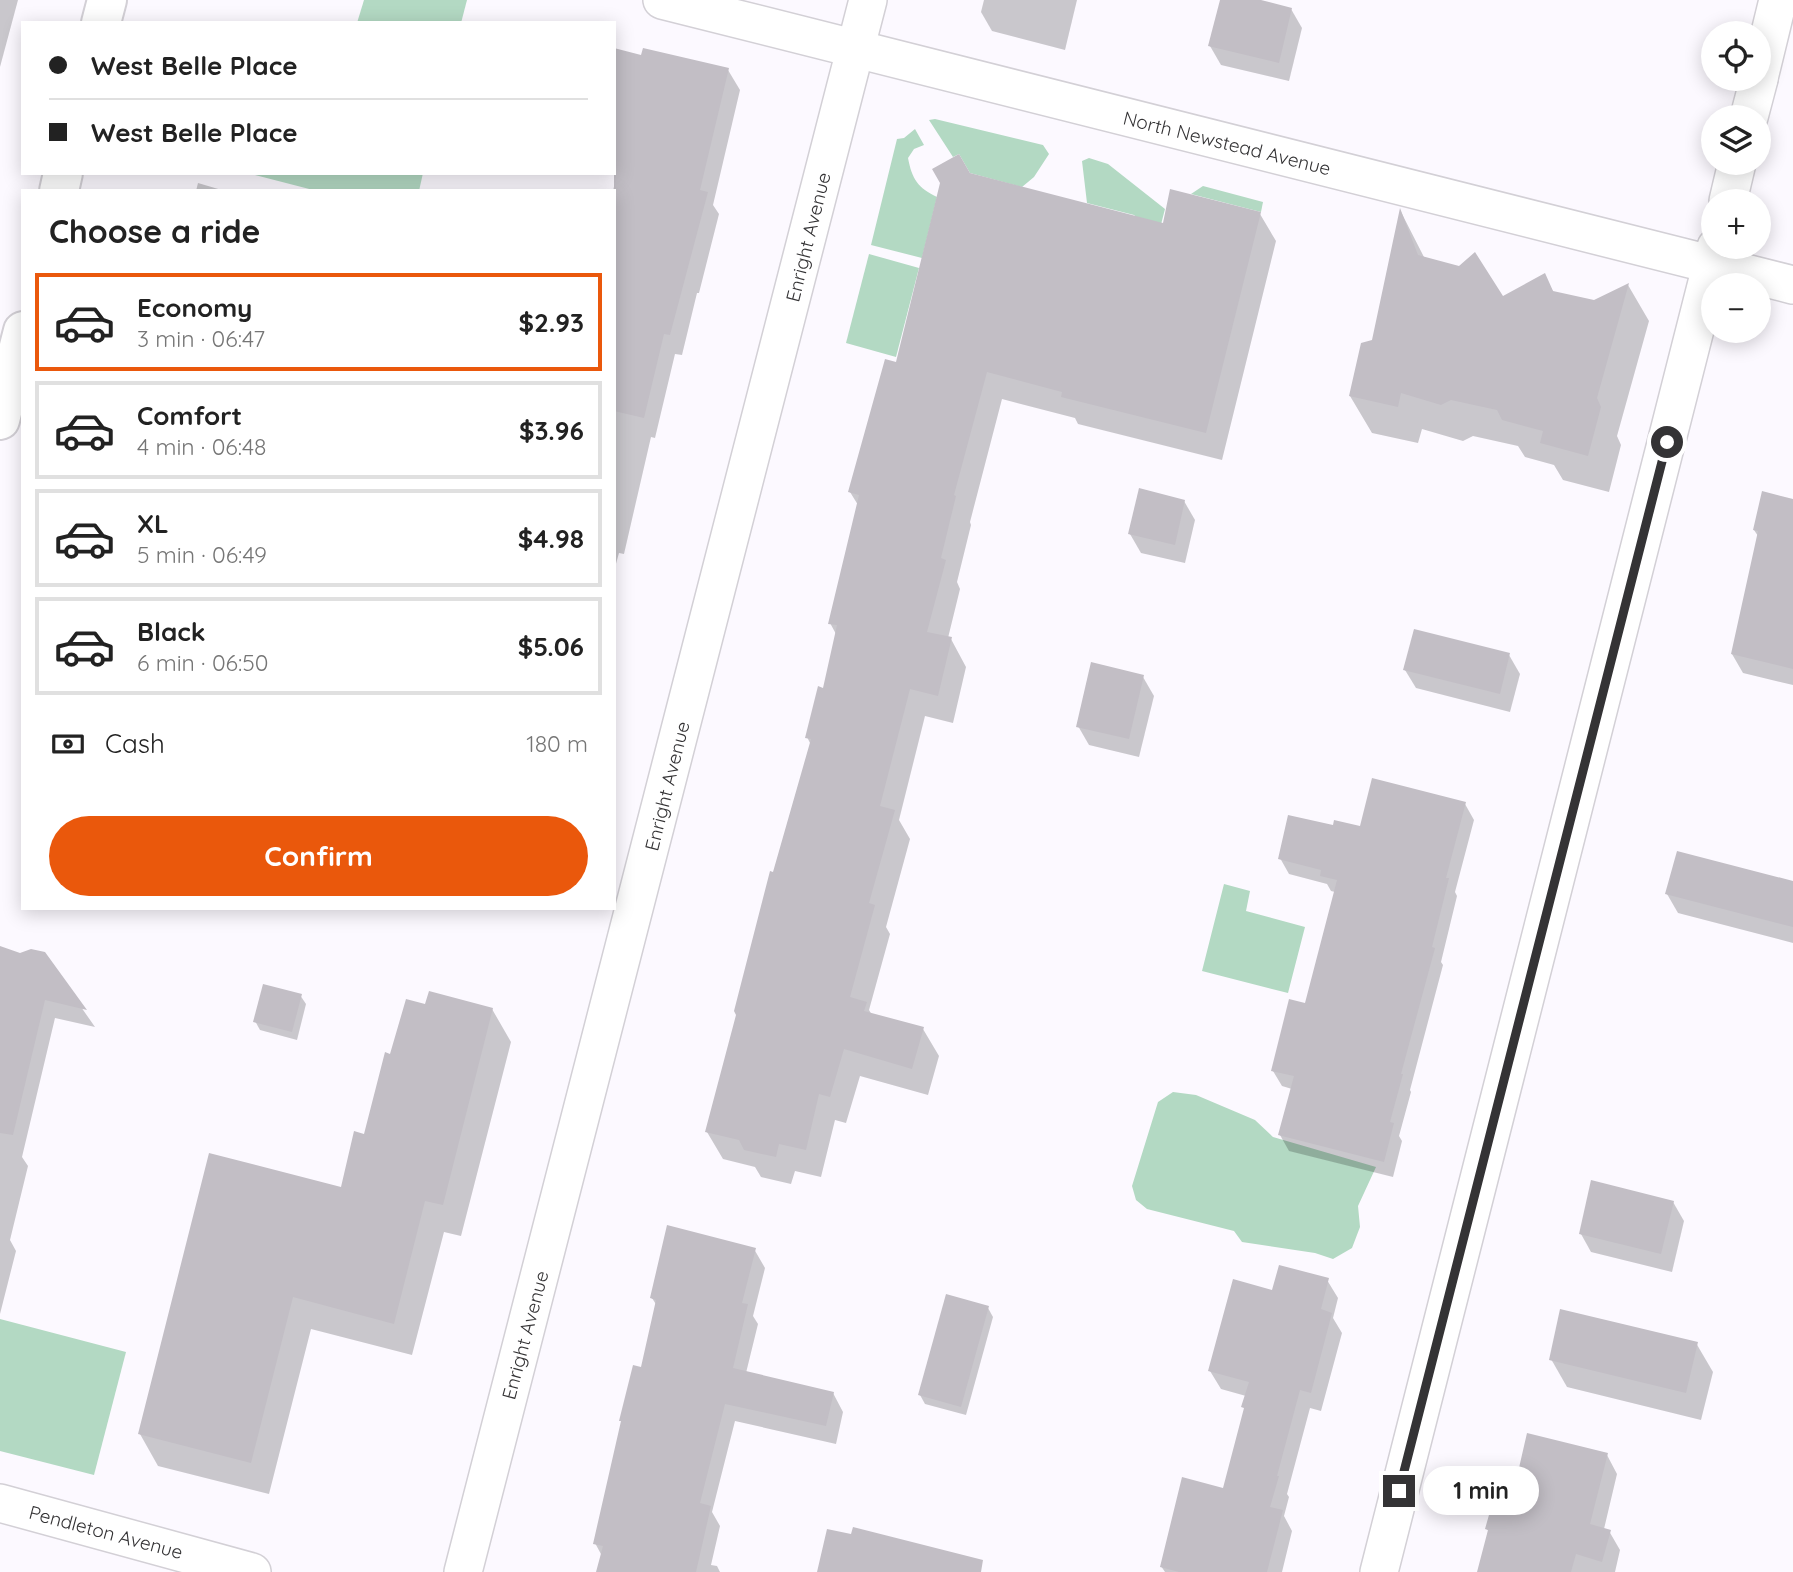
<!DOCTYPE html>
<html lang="en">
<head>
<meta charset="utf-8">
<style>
  :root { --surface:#fff; --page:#f6f6f6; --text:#222; --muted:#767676; --line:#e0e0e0; --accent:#ea580c }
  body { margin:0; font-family:Quicksand,sans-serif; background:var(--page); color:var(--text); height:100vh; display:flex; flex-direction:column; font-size:26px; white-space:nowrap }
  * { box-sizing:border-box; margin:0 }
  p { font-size:23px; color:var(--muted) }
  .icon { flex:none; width:38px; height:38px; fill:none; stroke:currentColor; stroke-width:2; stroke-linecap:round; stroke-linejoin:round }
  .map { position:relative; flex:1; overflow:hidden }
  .details { position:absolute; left:21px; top:189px; width:595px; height:721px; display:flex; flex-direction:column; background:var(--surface); border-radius:0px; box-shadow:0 4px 18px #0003 }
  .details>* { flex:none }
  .top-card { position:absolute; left:21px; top:21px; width:595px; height:154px; border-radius:0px; box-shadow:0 4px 18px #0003; display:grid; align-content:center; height:154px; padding:0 28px; background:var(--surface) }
  .buttons { position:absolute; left:1701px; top:21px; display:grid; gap:14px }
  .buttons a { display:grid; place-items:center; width:70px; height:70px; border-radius:50%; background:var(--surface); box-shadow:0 4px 18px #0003; font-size:35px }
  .end { position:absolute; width:32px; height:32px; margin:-16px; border:9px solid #343335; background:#fff; box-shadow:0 0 0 4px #fff }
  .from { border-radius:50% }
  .bubble { position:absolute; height:49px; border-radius:24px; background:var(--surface); box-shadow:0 4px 18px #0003; font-size:23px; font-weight:800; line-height:49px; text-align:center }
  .top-card b { display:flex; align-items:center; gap:24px; height:66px; font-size:26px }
  .top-card b+b { border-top:2px solid var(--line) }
  .top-card i { width:18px; height:18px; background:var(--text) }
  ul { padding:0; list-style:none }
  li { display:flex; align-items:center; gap:21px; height:98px; margin:0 14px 10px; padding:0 14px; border:4px solid var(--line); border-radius:0px }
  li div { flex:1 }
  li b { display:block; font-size:26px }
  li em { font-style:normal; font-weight:800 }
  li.on { border-color:var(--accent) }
  li>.icon { width:63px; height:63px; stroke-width:1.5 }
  h2 { padding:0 28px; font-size:32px; line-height:84px }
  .pay { display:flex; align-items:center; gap:18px; height:77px; padding:0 28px; font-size:26px }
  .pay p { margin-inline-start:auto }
  .cta { display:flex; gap:14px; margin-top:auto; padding:14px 28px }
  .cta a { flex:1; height:80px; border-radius:42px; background:var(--accent); color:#fff; font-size:28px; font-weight:800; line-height:80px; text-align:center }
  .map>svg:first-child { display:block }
</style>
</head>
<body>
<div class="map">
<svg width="1793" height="1572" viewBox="0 0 1793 1572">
  <rect width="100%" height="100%" fill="#fcf9ff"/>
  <g fill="#b3d9c3">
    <path d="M364,0H467L461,23H357Z"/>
    <path d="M935,119L1043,145L1049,154L1034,177L1022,187L970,173L959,154L953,157L929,120Z"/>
    <path d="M915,129L924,145L914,149L908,158C912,179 918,188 937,197L922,258L871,245L897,139L904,138Z"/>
    <path d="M1089,158L1108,164L1165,209L1158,236L1134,215L1087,203L1082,161Z"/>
    <path d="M247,173H423L419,191H317Z"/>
    <path d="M1203,186L1263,202L1261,212L1191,194Z"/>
    <path d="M869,254L919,268L896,357L846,343Z"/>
    <path d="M1224,884L1250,891L1246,911L1305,927L1288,993L1202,971Z"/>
    <path d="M1173,1092L1196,1095L1255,1120L1273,1137L1376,1167L1358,1206L1360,1227L1352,1248L1333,1259L1315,1253L1242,1242L1234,1231L1147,1209L1136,1200L1132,1186L1158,1102Z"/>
    <path d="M0,1319L126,1352L94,1475L0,1451Z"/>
  </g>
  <g fill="#0003">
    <path d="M0,0H18L0,67Z"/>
    <path d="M984,0H1077L1065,50L992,31L981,12Z"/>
    <path d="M1222,0H1254L1291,9L1302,28L1289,81L1221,65L1210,46Z"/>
    <path d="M643,57L728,70L740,90L713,205L719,214L699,293H697L682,355L675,354L655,438L651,437L624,554L619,553L614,571L613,191Z"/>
    <path d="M970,175L1164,225L1260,214L1276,241L1222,460L1078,424L1075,418L1002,399L970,522L971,525L957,582L960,589L948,638L951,639L966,667L953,723L925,716L899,820L910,839L886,927L890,934L869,1010L872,1015L923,1029L939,1056L928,1095L860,1076L846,1123L835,1120L821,1177L795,1171L791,1184L761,1177L755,1167L723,1159L707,1132L774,874L811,745L807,737L825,690L836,634L830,623L858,505L850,492Z"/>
    <path d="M198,183L225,191H196Z"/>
    <path d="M1401,212L1425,259L1503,298L1544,276L1554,293L1594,302L1628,285L1649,321L1617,436L1621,445L1609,492L1563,480L1554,465L1525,457L1518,446L1473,436L1463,441L1422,429L1418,443L1372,433L1350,396L1373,342Z"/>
    <path d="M1184,501L1195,520L1185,563L1141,553L1130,534Z"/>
    <path d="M1793,501V685L1743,673L1732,654L1758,536L1754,530Z"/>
    <path d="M1509,655L1520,674L1510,712L1416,688L1405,670Z"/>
    <path d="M1143,677L1154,696L1139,757L1089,745L1078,726Z"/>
    <path d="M1465,804L1474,820L1455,892L1457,896L1441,962L1443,965L1410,1090L1411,1092L1399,1136L1402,1141L1393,1177L1289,1151L1280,1135L1292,1089L1282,1086L1273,1071L1307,1005L1335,892L1331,891L1327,884L1289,874L1280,858L1334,827L1362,828Z"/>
    <path d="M1793,883V943L1678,913L1667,894Z"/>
    <path d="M0,948L20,955L44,954L95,1027L55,1018L22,1157L28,1166L10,1240L16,1251L0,1314Z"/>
    <path d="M300,995L306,1004L297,1040L260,1030L255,1021Z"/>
    <path d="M427,1006L492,1009L511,1042L461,1236L444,1232L412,1355L311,1329L269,1494L158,1466L140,1434L342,1189L365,1136L392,1056Z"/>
    <path d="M1673,1202L1684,1221L1672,1272L1591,1252L1581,1234Z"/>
    <path d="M754,1249L765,1268L753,1316L758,1324L746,1373L833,1393L843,1412L836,1444L735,1421L712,1512L720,1526L711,1565L717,1566L720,1572H598L602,1556L595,1543L623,1424L620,1420L642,1369L657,1306L652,1298Z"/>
    <path d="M1327,1280L1338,1298L1333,1318L1342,1333L1321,1411L1310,1408L1287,1494L1289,1497L1284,1516L1292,1531L1282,1572H1165L1161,1566L1224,1490L1245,1410L1246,1396L1221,1389L1210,1371L1274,1293Z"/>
    <path d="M988,1308L993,1317L966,1415L925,1404L920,1395Z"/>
    <path d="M1696,1343L1713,1372L1701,1420L1567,1387L1551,1359Z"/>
    <path d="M1607,1455L1617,1474L1604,1529L1609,1531L1620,1550L1615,1572H1479L1489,1532L1487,1529L1518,1483Z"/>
  </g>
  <g fill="#c2bec5">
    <path d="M1220,0H1261L1292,8L1279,63L1208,46Z"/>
    <path d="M614,48L641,55L643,48L729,68L700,190L708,192L670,335L664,334L644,418L614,411Z"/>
    <path d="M959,154L970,173L1163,223L1170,189L1261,212L1206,433L1061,397L1062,392L987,372L954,495L956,496L941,558L946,560L927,632L952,637L938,696L910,689L880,806L895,810L869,903L875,905L850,997L867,1002L864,1011L924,1027L912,1069L844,1049L830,1097L819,1094L806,1150L779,1144L776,1157L744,1150L739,1140L705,1132L736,1015L734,1011L770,871L773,872L811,739L805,738L818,686L823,688L837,625L828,624L859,495L848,492L885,359L896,362L940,183L932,169Z"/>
    <path d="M1400,208L1418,255L1459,266L1475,252L1503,296L1545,273L1553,291L1594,300L1629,283L1597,398L1601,407L1588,456L1540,443L1543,431L1502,420L1497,410L1451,400L1441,405L1401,393L1398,407L1349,396L1361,343L1372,340Z"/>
    <path d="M1139,488L1185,500L1175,545L1128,534Z"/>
    <path d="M1762,491L1793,499V669L1731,654L1758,531L1753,530Z"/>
    <path d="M1414,629L1510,653L1500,694L1403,670Z"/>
    <path d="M1091,662L1144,675L1129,739L1076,727Z"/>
    <path d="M1372,778L1466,802L1446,878H1449L1432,947L1435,948L1401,1074H1403L1390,1122L1394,1123L1384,1162L1278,1135L1294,1076L1271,1071L1289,999L1305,1003L1337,880L1320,876L1321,870L1278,859L1288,815L1333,825L1334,820L1360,826Z"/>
    <path d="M1677,851L1793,881V927L1665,894Z"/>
    <path d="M0,946L20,953L31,949L45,952L87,1010L45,1000L13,1135L0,1133Z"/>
    <path d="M263,984L302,994L292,1032L253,1022Z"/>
    <path d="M429,991L493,1008L443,1205L425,1201L394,1324L293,1297L251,1463L138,1434L209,1153L341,1187L354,1131L364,1134L385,1052L390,1054L406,999L425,1004Z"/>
    <path d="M1591,1180L1674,1201L1661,1254L1579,1234Z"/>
    <path d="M667,1225L756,1248L742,1303L748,1304L733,1368L834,1392L826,1426L725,1404L700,1503L711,1506L696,1572H596L603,1546L593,1544L621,1421H619L633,1365L641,1367L656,1300L650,1298Z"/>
    <path d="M1279,1265L1329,1278L1321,1309L1332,1313L1311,1393L1300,1390L1277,1476H1279L1270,1507L1283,1510L1267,1572H1179L1160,1567L1182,1477L1223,1488L1244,1408L1241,1407L1249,1382L1208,1371L1233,1279L1272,1290Z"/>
    <path d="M946,1294L989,1306L961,1407L918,1395Z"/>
    <path d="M1560,1309L1698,1342L1686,1393L1549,1360Z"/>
    <path d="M1527,1433L1608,1453L1590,1524L1611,1530L1602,1562L1576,1554L1571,1572H1477L1488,1530L1485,1529L1500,1476L1516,1481Z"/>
    <path d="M853,1527L983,1560L981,1572H817L827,1529L851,1534Z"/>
  </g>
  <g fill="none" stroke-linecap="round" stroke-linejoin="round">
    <defs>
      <g id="minor">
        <path d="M662,0L1793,285"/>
        <path d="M1759,78L1778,0"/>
        <path d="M1749,117L1759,79"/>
        <path d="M1728,201L1737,163"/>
        <path d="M0,1503L252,1572"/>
        <path d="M463,1572L868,0"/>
        <path d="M1379,1572L1716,247"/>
      </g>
      <g id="secondary">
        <path d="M101,23L107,0"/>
        <path d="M59,191L63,173"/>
        <path d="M0,420L23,331"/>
      </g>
    </defs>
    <use href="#minor" stroke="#d3d0d6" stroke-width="40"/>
    <use href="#secondary" stroke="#d3d0d6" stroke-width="42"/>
    <use href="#minor" stroke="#fff" stroke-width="37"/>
    <use href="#secondary" stroke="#fff" stroke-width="38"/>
  </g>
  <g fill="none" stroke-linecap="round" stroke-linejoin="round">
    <path stroke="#343335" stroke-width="9" d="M1399,1491L1667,442"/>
  </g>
  <g text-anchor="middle" stroke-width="6" stroke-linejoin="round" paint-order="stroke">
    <g font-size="19" fill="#343335" stroke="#fff">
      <text transform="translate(1227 143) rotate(14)" y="7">North Newstead Avenue</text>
      <text transform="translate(808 237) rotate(-76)" y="7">Enright Avenue</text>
      <text transform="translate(667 786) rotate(-76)" y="7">Enright Avenue</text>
      <text transform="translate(525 1335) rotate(-75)" y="7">Enright Avenue</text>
      <text transform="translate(106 1532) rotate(15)" y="7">Pendleton Avenue</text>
    </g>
  </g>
</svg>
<div class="buttons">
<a><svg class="icon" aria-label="locate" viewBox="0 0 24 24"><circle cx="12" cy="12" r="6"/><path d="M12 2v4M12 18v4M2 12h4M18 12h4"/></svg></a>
<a><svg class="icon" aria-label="layers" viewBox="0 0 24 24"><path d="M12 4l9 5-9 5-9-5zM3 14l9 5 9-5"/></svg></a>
<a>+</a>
<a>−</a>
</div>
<i class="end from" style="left:1667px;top:442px"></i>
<i class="end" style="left:1399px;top:1491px"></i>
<div class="bubble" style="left:1423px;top:1466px;width:116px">1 min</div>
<div class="top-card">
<b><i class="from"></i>West Belle Place</b>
<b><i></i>West Belle Place</b>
</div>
<section class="details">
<h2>Choose a ride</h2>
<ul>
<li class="on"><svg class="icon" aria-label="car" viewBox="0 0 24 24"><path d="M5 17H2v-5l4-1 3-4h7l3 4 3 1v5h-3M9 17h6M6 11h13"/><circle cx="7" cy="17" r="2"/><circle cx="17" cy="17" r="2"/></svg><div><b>Economy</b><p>3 min · 06:47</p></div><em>$2.93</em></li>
<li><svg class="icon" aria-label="car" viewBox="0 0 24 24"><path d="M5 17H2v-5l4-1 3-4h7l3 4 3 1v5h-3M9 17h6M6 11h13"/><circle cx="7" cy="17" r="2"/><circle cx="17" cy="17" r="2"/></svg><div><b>Comfort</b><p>4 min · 06:48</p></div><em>$3.96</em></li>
<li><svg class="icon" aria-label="car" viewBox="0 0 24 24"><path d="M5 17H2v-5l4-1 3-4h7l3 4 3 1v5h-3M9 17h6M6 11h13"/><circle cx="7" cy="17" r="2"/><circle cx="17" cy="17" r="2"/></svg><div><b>XL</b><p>5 min · 06:49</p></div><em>$4.98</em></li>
<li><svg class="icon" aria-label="car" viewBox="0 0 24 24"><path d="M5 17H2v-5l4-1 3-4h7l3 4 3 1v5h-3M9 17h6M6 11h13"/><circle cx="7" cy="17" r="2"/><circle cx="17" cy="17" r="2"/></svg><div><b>Black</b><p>6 min · 06:50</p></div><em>$5.06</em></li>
</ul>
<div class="pay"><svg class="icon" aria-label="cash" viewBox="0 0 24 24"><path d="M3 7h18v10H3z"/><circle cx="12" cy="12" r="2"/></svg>Cash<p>180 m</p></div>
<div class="cta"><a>Confirm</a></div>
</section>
</div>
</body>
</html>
